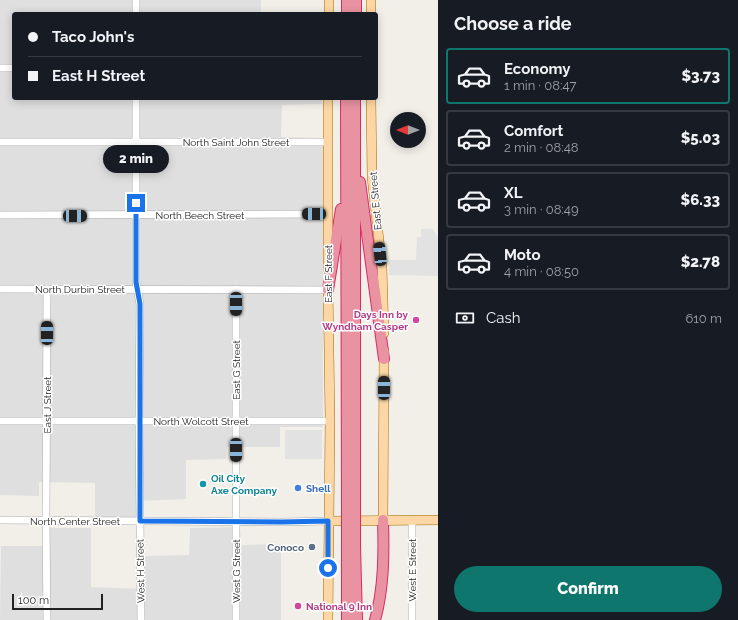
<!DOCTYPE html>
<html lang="en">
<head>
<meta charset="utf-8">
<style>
  :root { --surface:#171b24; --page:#20242c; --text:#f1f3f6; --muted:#9ea1a6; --line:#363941; --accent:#0f766e }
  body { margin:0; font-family:Raleway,sans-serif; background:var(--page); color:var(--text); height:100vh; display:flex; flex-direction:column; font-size:15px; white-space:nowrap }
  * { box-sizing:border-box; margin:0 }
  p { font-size:13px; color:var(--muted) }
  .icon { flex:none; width:22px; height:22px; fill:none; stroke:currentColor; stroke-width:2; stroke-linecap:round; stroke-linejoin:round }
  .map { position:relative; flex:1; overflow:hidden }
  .sheet { display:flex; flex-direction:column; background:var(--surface); width:300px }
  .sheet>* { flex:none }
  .hud { position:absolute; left:12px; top:12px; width:366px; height:88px; border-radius:4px; box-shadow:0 2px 10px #0003; display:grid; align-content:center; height:88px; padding:0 16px; background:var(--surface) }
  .needle { width:26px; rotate:270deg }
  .buttons { position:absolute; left:390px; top:112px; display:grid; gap:8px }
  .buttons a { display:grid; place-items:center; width:36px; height:36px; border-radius:50%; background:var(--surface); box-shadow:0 2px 10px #0003; font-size:20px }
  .scale { position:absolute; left:12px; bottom:10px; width:91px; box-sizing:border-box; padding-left:4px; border:2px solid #222; border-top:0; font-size:11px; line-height:14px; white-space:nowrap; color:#222; -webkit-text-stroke:3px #fff; paint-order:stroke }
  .end { position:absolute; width:18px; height:18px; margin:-9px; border:5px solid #1a73e8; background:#fff; box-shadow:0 0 0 2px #fff }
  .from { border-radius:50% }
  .bubble { position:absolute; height:28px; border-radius:14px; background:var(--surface); box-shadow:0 2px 10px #0003; font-size:13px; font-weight:800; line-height:28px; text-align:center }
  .car { position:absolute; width:12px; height:24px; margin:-12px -6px; border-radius:5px; box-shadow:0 0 3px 1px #0007; background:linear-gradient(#222 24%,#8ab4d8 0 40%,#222 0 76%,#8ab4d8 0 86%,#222 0) }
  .hud b { display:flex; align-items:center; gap:14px; height:38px; font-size:15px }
  .hud b+b { border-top:1px solid var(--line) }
  .hud i { width:10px; height:10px; background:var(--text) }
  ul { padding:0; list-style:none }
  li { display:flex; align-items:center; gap:12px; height:56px; margin:0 8px 6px; padding:0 8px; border:2px solid var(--line); border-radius:4px }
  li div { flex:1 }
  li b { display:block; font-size:15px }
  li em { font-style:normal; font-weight:800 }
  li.current { border-color:var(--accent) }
  li>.icon { width:36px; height:36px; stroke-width:1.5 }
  h2 { padding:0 16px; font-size:18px; line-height:48px }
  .pay { display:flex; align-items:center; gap:10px; height:44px; padding:0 16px; font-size:15px }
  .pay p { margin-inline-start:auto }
  .cta { display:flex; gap:8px; margin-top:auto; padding:8px 16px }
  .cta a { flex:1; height:46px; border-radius:24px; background:var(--accent); color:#fff; font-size:16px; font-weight:800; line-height:46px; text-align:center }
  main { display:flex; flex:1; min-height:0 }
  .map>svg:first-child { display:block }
</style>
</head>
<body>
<main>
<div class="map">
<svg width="438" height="620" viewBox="0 0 438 620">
  <rect width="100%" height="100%" fill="#f2efe9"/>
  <g fill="#e0dfdf">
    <path d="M0,0H261V14H14V98H322V104L282,105L281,137L323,138V427H280V447H227L226,459L186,460V499L136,501V518H95V483L39,482V496L0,495Z"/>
    <path d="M240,527L241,545L281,544V620H0L1,546H50V528H91V587L144,589V556L189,555L190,528Z"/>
  </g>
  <g fill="#e2e2e2">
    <path d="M421,229H433L438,238V276L389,275V260H416L417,237H421Z"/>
    <rect x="285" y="430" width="37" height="29"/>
  </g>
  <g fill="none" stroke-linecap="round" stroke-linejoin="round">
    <defs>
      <g id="minor">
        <path d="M136,0V14"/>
        <path d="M0,68H14"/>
        <path d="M136,98V282L140,304L139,421L141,620"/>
        <path d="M0,142H327"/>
        <path d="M0,215L328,214"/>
        <path d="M0,289L328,290"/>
        <path d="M0,421H330"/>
        <path d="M0,520L282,522L328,521"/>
        <path d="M47,620L46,521L47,289"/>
        <path d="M236,620V289"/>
        <path d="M412,620V520"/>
      </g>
      <g id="major">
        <path d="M329,14V0"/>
        <path d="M371,14V0"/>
        <path d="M328,98V269"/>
        <path d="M371,98L372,177L382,268L384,333"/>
        <path d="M328,283L330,421L328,620"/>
        <path d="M383,520L384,351"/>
        <path d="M328,521L438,520"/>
      </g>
      <g id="highway">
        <path d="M347,14V0"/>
        <path d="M356,14V0"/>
        <path d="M346,98L347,500"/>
        <path d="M360,182L384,359"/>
        <path d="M328,290L341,209"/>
        <path d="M355,500V98"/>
        <path d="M355,545L357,620"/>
        <path d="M347,620V545"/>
        <path d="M375,620C384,588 384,553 383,520"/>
      </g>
    </defs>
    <use href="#minor" stroke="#a9a9a9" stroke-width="8"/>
    <use href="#major" stroke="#a06b00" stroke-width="10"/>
    <use href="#highway" stroke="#dc2a67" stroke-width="12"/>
    <use href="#minor" stroke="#fff" stroke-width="7"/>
    <use href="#major" stroke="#fcd6a4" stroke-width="9"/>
    <use href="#highway" stroke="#e892a2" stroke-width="10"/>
    <defs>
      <g id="highway-bridge">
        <path d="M347,500V545"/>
        <path d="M355,545V500"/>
      </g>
    </defs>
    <use href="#highway-bridge" stroke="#dc2a67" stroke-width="12" stroke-linecap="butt"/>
    <use href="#highway-bridge" stroke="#e892a2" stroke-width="10"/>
  </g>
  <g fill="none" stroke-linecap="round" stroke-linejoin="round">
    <path stroke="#1a73e8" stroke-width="5" d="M136,203V282L140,304V521L282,522L328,521V568"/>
  </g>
  <g fill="#d1479c" stroke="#fff" stroke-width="1.5">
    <circle cx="416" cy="320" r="4"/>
    <circle cx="298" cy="606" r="4"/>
  </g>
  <circle fill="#0f9aa8" stroke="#fff" stroke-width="1.5" cx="203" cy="484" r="4"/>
  <circle fill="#3f7fe0" stroke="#fff" stroke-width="1.5" cx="298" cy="488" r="4"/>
  <circle fill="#5c6f8a" stroke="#fff" stroke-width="1.5" cx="312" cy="547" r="4"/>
  <g text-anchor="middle" stroke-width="3" stroke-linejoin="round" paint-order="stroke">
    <g font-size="10" fill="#222" stroke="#fff">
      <text x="236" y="146">North Saint John Street</text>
      <text transform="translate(375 201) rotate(-95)" y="4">East E Street</text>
      <text x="200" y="219">North Beech Street</text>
      <text transform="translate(328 274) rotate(-90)" y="4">East F Street</text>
      <text x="80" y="293">North Durbin Street</text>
      <text transform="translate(236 370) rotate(-90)" y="4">East G Street</text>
      <text transform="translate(47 405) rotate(-90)" y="4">East J Street</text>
      <text x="201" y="425">North Wolcott Street</text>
      <text x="75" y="525">North Center Street</text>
      <text transform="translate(412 570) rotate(-90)" y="4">West E Street</text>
      <text transform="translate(140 571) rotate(-91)" y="4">West H Street</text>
      <text transform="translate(236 571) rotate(-90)" y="4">West G Street</text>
    </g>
    <g font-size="10" font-weight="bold" fill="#b23c85" stroke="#fff" text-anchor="end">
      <text x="408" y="318">Days Inn by<tspan x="408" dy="12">Wyndham Casper</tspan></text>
      <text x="306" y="610" text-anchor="start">National 9 Inn</text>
    </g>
    <g font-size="10" font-weight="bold" fill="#0d838f" stroke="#fff" text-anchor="start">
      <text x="211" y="482">Oil City<tspan x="211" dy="12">Axe Company</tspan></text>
    </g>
    <g font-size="10" font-weight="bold" fill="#366cbe" stroke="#fff" text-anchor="start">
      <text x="306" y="492">Shell</text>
    </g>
    <g font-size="10" font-weight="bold" fill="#4e5e75" stroke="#fff" text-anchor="end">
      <text x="304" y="551">Conoco</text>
    </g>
  </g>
</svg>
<div class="buttons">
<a><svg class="needle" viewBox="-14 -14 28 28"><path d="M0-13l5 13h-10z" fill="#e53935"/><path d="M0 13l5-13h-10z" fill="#9ea1a6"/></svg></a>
</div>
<div class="scale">100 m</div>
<i class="end from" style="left:328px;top:568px"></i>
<i class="end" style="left:136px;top:203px"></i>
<div class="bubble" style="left:103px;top:145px;width:66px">2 min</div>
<i class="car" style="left:314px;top:214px;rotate:270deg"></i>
<i class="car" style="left:75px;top:216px;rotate:90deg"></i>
<i class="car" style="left:380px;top:254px;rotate:354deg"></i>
<i class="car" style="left:236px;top:304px;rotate:180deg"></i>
<i class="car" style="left:47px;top:333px;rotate:0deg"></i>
<i class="car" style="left:384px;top:388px;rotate:0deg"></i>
<i class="car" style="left:236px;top:450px;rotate:180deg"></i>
<div class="hud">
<b><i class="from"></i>Taco John's</b>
<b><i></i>East H Street</b>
</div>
</div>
<section class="sheet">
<h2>Choose a ride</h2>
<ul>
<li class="current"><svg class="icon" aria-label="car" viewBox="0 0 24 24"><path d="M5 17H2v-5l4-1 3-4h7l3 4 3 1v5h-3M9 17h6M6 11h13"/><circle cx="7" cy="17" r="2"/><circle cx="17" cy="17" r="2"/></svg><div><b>Economy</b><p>1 min · 08:47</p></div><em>$3.73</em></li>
<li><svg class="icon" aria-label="car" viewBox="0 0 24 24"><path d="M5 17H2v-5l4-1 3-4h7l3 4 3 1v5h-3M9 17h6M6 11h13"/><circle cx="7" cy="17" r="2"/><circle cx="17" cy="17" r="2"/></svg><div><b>Comfort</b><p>2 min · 08:48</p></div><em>$5.03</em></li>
<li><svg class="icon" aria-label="car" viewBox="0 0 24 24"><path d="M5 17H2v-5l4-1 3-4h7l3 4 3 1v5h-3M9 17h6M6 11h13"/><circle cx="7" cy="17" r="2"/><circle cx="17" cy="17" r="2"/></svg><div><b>XL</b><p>3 min · 08:49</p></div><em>$6.33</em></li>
<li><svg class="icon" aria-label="car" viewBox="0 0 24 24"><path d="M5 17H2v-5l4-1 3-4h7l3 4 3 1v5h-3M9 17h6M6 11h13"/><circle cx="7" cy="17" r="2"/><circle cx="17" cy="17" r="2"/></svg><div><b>Moto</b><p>4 min · 08:50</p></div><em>$2.78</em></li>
</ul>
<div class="pay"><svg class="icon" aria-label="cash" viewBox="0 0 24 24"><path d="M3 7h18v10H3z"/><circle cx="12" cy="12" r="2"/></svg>Cash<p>610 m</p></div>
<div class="cta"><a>Confirm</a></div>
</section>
</main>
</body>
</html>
